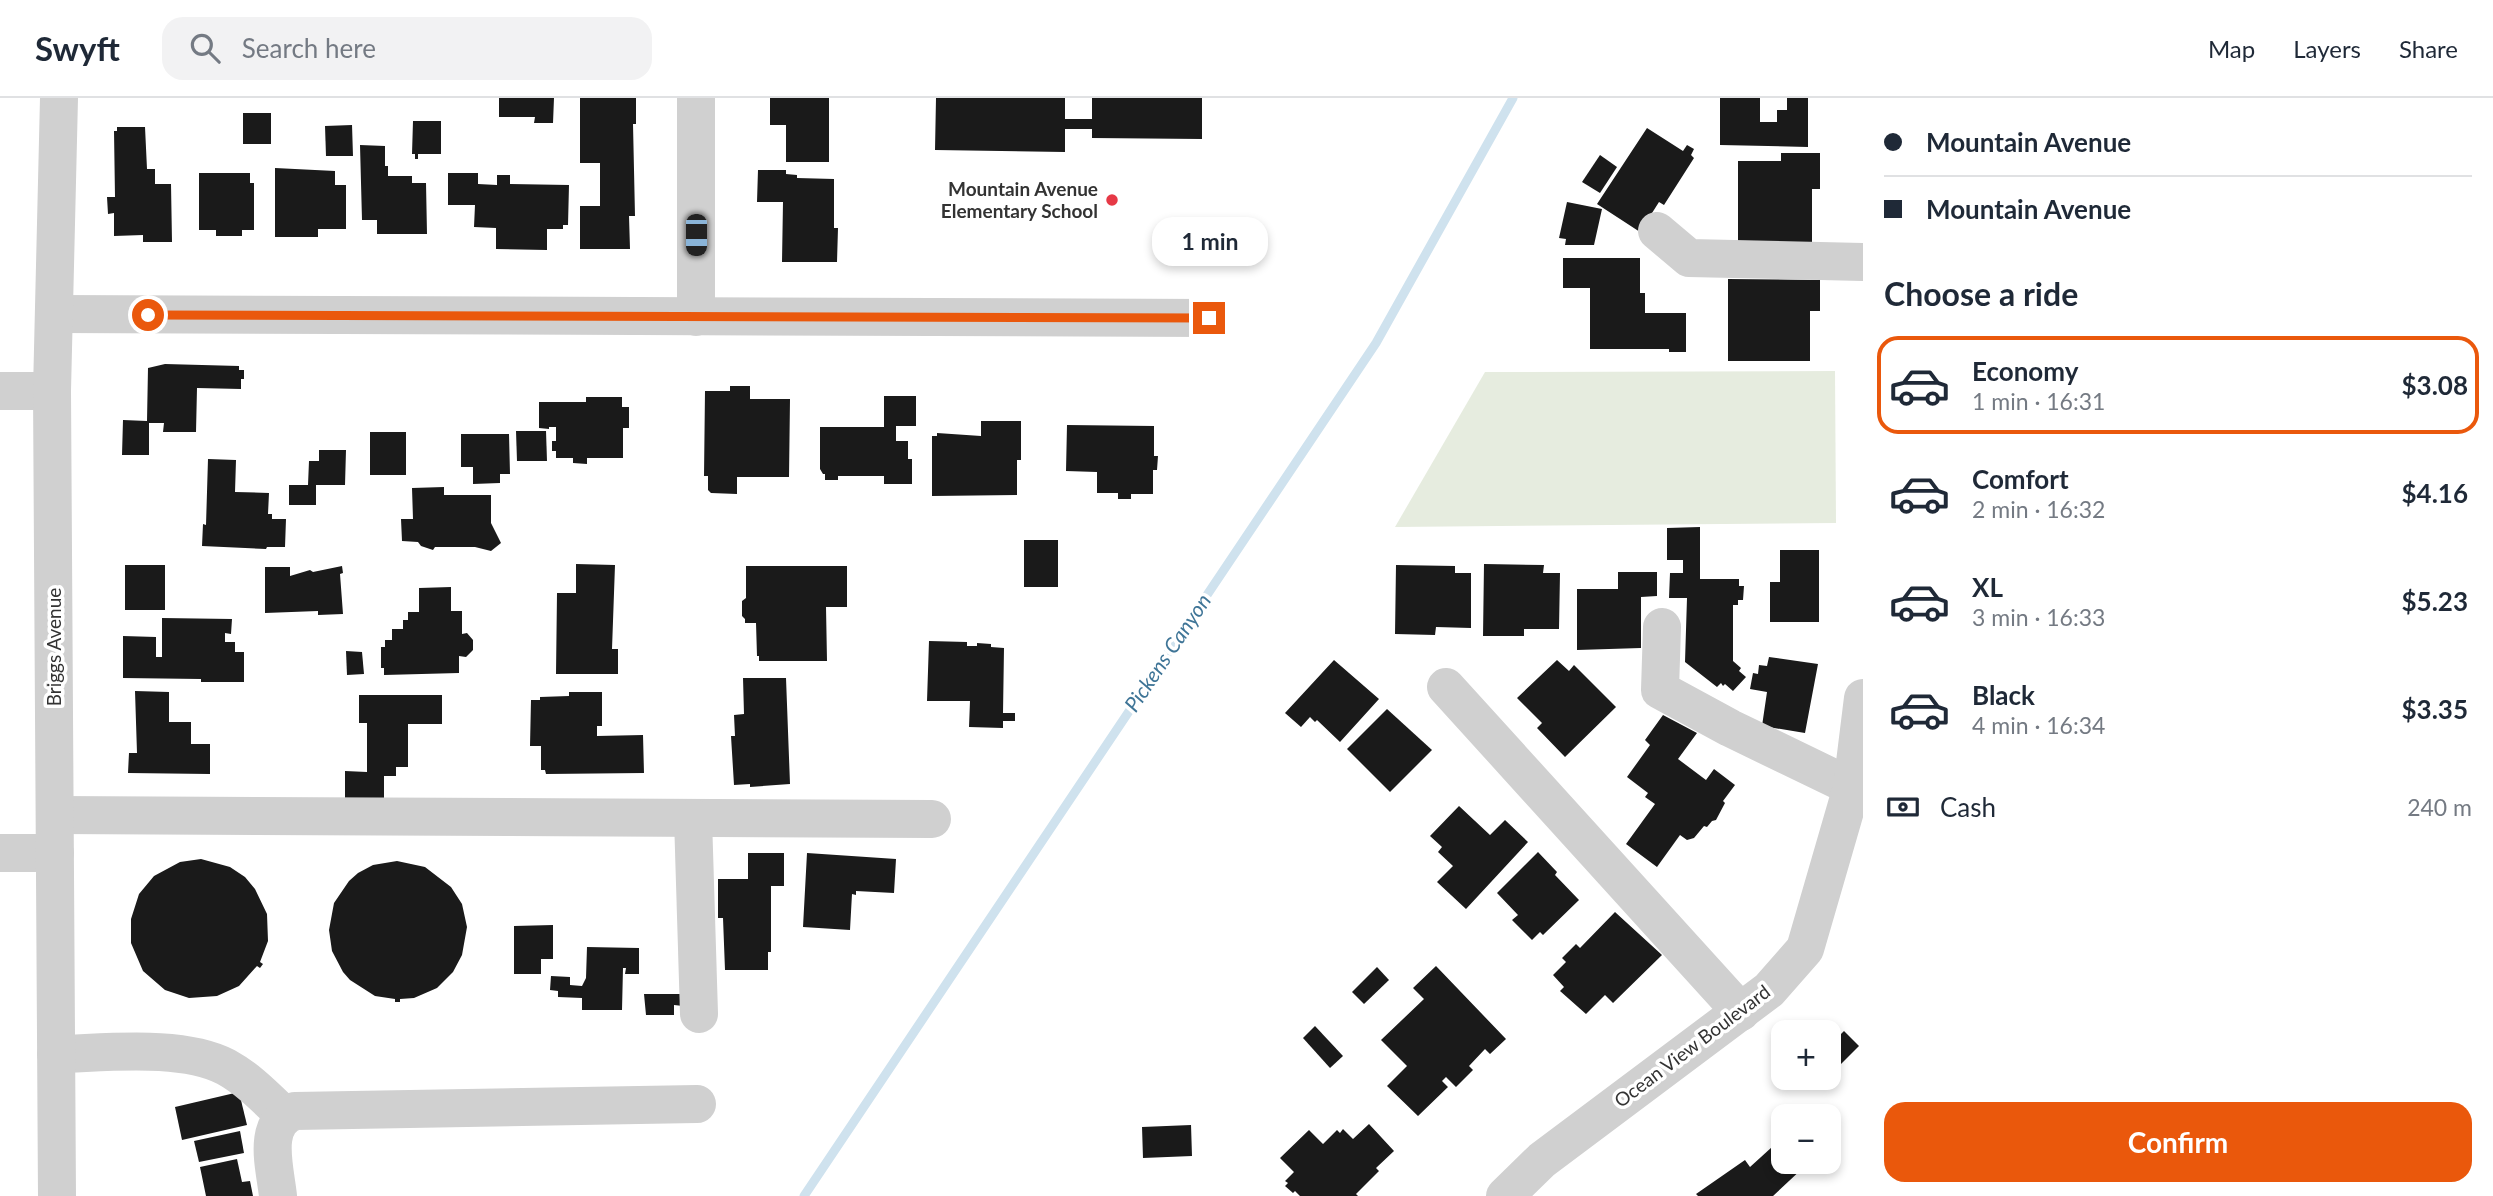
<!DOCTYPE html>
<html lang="en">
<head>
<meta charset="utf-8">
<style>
  :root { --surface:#fff; --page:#f2f2f3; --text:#1f2937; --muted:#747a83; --line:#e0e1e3; --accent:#ea580c }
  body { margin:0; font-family:Lato,sans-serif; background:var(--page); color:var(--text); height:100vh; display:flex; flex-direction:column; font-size:26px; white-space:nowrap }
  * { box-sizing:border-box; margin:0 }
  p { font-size:23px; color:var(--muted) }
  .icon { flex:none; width:38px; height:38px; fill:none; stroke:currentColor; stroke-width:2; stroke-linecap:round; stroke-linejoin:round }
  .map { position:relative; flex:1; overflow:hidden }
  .side { display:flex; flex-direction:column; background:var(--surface); width:630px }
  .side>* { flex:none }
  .hud { display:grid; align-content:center; height:154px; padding:0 21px; background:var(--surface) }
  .tools { position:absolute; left:1771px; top:922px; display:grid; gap:14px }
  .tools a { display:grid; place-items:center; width:70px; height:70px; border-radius:14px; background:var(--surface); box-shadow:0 4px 10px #0003; font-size:35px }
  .end { position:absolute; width:32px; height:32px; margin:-16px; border:9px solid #ea580c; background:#fff; box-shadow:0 0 0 4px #fff }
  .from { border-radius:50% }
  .bubble { position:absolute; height:49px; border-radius:21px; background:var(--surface); box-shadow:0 4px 10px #0003; font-size:23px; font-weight:700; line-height:49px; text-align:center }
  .car { position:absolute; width:21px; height:42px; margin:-21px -10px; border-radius:9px; box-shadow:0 0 5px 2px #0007; background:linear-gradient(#222 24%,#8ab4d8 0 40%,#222 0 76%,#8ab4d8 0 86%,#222 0) }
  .hud b { display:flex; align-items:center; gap:24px; height:66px; font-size:26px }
  .hud b+b { border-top:2px solid var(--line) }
  .hud i { width:18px; height:18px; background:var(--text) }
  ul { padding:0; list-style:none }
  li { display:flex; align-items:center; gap:21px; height:98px; margin:0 14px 10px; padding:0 7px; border:4px solid transparent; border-radius:21px }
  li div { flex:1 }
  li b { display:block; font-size:26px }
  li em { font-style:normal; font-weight:700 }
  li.on { border-color:var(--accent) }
  li>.icon { width:63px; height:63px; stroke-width:1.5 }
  h2 { padding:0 21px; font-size:32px; line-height:84px }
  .pay { display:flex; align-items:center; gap:18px; height:77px; padding:0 21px; font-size:26px }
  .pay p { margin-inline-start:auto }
  .cta { display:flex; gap:14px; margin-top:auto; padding:14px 21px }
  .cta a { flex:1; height:80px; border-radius:21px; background:var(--accent); color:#fff; font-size:28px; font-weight:700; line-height:80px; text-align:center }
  header { display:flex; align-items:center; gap:42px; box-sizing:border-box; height:98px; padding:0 35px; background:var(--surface); border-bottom:2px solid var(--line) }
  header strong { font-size:33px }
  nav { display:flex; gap:38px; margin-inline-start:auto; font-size:24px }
  .search { width:490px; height:63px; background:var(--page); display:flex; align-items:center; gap:18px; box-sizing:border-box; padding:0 24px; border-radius:21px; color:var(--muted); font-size:26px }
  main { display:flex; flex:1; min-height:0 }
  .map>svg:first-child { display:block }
</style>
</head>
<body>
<header>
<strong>Swyft</strong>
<div class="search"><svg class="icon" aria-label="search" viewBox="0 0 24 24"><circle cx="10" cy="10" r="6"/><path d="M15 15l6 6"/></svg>Search here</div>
<nav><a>Map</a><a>Layers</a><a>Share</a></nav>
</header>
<main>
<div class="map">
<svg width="1863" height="1098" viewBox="0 0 1863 1098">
  <rect width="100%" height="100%" fill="#fff"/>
  <path fill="#e6ecdf" d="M1835,273L1836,425L1395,429L1485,274Z"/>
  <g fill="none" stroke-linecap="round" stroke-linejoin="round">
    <path stroke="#cfe2ee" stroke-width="9" d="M804,1098L1376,245L1513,0"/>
  </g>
  <g fill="#1a1a1a">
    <path d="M499,0H554L553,25H534L535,19H499Z"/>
    <path d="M580,0H636V26H633L635,118H629L630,151H580V108H600V65H580Z"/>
    <path d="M770,0H829V64H786V27H770Z"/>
    <path d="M936,0H1065V21H1092V0H1202V41L1092,40V31H1065V54L935,52Z"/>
    <path d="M1720,0H1760V24H1777V12H1787V0H1808V49L1720,47Z"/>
    <rect x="243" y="15" width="28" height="31"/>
    <path d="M413,23H441V56H418V61H415V56H412Z"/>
    <path d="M352,27L353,58H326L325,28Z"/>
    <path d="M117,29H145L147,71H155V86H171L172,144H143V137L114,138V115L108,116L107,99H115L114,33H117Z"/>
    <path d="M1647,30L1683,53L1687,47L1694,51L1691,57L1694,60L1664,107L1659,104L1640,134L1597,106Z"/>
    <path d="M360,47L385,48V68H388V78H412V85H426L427,136H377V122H362Z"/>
    <path d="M1781,55H1820V91H1812V146H1738V63H1781Z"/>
    <path d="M1600,57L1617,69L1600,95L1582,84Z"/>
    <path d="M275,70L335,73V87H346V131H318V139H275Z"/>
    <path d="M758,72H786V76L797,77V80L834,81V130H838L837,164H782L783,104H757Z"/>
    <path d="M199,75H250V85H254V132H242V138H216V132H199Z"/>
    <path d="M448,75H478V86L497,87V77H510V86L569,87L568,127H563V131H547V152L496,151V130L474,129L475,107H448Z"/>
    <path d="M1567,104L1602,111L1594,147H1565L1566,141L1559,140Z"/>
    <path d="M1563,160H1640V195H1645V215H1686V254H1669V251H1590V190H1563Z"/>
    <path d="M1728,181L1820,182V213H1810V263H1728Z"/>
    <path d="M165,266L239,268V272H244V281H241V291L197,290L196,334H163L164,325H149V357H122L123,322L147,323L148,270Z"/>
    <path d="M730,288H750V301H790L789,379H737V396L711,395L708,392V378H704L705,293H730Z"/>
    <path d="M884,298H916V328H896V343H908V361H912V386H884V378H838V382H825V376H823L820,371V329H884Z"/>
    <path d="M586,299H622V309H629V330H623V360H587V366L573,365V360H556V353H552V343H556V329H549V331L539,330V304H586Z"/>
    <path d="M981,323H1021V362H1017V397L932,398V338H937V335L981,338Z"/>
    <path d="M1067,327L1154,328V358H1158L1157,372H1153V396H1131V401H1118V395H1097V374L1066,373Z"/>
    <path d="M516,333H546L547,363H517Z"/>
    <rect x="370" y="334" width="36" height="43"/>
    <path d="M461,336H509L510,376H500V385L473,386V369H461Z"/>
    <path d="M319,352H346L345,387H316V407H289V387H308L309,363H319Z"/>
    <path d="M208,361L236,362L235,394L269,395L268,416H272V421H286L285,449H267L266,451L202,448L203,426L206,427Z"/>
    <path d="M444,389V397H491V425L501,445L491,453L475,449H435L433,452L421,448L418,444L402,443L401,421H413L412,390Z"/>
    <path d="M1700,429V481H1739V488H1744L1743,502H1738V507H1733V563L1741,570L1739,573L1746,579L1733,593L1725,586L1723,588L1721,585L1717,589L1685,564L1687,500H1669L1670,475H1683V462H1667V430Z"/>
    <rect x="1024" y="442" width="34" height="47"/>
    <path d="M1780,452H1819V524H1770V484H1780Z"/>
    <path d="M576,466L615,467L612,551H618V576H556L557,495H576Z"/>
    <path d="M1484,466L1544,467L1543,475H1560L1559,531H1524V538H1483Z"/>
    <rect x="125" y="467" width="40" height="45"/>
    <path d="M1396,467L1455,468V475H1471V530L1436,529L1435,537L1395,536Z"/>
    <path d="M342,468L343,475L340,476L343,516L318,517V513L265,515V469H290V478L310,472L313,474Z"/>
    <path d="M746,468H847V509H826L827,563H759V558H757L756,525H745V521L742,518V503L746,500Z"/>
    <path d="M1618,474H1657V498L1641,499V550L1577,552V491H1618Z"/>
    <path d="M451,489V513H462V536L467,535L473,542V552L466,559L459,558V575L384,577V570H381V549H385V542H392V531H403V522H408V514H419V490Z"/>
    <path d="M162,520L232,521L231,536L225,535V544H235V554H244V584H201V581L123,580V538L156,539V559H162Z"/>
    <path d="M929,543L967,544V548H977V545L991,546V549L1004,550L1003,615H1015V623H1003V630L969,629L970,603H927Z"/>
    <path d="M346,553L362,554L364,576L347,577Z"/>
    <path d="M1769,559L1818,566L1805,635L1762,628L1767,594L1750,591L1753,575L1758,576L1759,567L1767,568Z"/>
    <path d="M1334,562L1379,601L1340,644L1317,622L1315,624L1310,619L1301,629L1285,615Z"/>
    <path d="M1557,562L1569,573L1574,567L1616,609L1565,659L1537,630L1542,625L1517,600Z"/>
    <path d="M743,580H786L790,686L750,689V686L734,687L731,638H735L734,617L744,616Z"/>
    <path d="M135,593L169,594V624H191V646H210V676L128,675L129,655H137Z"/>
    <path d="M569,594H602V628H597V638L643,637L644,675L546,676L545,672H541V648H530L531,602H540V599L569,598Z"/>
    <path d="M359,597H442V626H408V669H396V678H384V705H345V673L367,674V625H359Z"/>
    <path d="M1387,611L1432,652L1390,694L1347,651Z"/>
    <path d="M1663,617L1697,635L1678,661L1706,682L1714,671L1735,687L1723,703L1725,705L1716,722L1712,723L1707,729L1704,728L1694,740L1687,742L1680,737L1657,769L1626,746L1655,706L1645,699L1648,695L1627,679L1650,647L1645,642Z"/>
    <path d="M1459,708L1490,737L1505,722L1528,744L1466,811L1437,784L1453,768L1438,754L1442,749L1430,738Z"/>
    <path d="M1538,754L1557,774L1555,777L1579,802L1543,837L1540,834L1532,842L1512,822L1518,817L1497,795Z"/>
    <path d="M748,755H784V788H771V854H768V872H725L723,820H718V781H748Z"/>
    <path d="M807,755L896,761L894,795L856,793V797L852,796L850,832L803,829Z"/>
    <path d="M201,761L230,769L245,779L255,791L267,816L268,843L260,864L263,866L260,870L257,868L239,888L217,898L189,900L165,892L143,873L131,845V821L139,796L154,778L180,764Z"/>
    <path d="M397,763L425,769L451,789L462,806L467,829L462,857L453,874L437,890L414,900L400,901V904H395V901L375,898L350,882L343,874L332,853L329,832L334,805L349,783L358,775L373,767Z"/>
    <path d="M1615,814L1662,857L1613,905L1605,897L1586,916L1560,893L1564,889L1553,877L1566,864L1562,860L1576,846L1580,850Z"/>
    <path d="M553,827V861H541V876H514V828Z"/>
    <path d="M587,849L639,850V876H625L626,870H623L622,912H582V900L558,899V893L550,892L551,878L570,879V887L582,888L586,880Z"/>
    <path d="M1436,868L1506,941L1490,956L1485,951L1469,968L1473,972L1456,989L1446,979L1442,983L1448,989L1418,1018L1387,988L1407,968L1381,942L1424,901L1413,890Z"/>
    <path d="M1377,869L1389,882L1364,906L1352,894Z"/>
    <path d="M644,896H683V908L674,907V917H646Z"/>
    <path d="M1315,928L1343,958L1330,970L1303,940Z"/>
    <path d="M1844,933L1859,948L1835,972L1829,966V948Z"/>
    <path d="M239,994L247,1027L182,1042L175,1009Z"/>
    <path d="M1369,1026L1394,1053L1376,1070L1379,1073L1356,1096L1358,1098H1300L1295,1093L1293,1095L1285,1088L1288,1085L1285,1083L1294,1074L1280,1060L1309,1032L1323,1046L1337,1032L1340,1035L1343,1031L1353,1041Z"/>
    <path d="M1191,1027L1192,1058L1143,1060L1142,1029Z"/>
    <path d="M240,1033L244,1055L199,1064L194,1043Z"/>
    <path d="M1783,1039V1064H1799L1804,1069L1773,1098H1698L1696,1096L1745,1062L1750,1069Z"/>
    <path d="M237,1061L242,1084L250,1083L253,1098H206L200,1069Z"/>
  </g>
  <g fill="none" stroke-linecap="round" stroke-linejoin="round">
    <g stroke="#d0d0d0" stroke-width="38">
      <path d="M1657,133L1689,160L1863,164"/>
      <path d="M55,216L1209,220"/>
      <path d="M696,219V0"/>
      <path d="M0,293H52"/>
      <path d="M1662,529L1660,592L1730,630L1852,689"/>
      <path d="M1446,589L1741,914"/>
      <path d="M55,717L932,721"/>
      <path d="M693,720L699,916"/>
      <path d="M0,755H55"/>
      <path d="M56,956C106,955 182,946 226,969C248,981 266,1000 284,1017"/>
      <path d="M57,1098L52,293L59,0"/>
      <path d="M278,1098C275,1069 261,1025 295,1013L697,1006"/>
      <path d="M1505,1098L1542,1062L1769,892L1805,851L1852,689L1863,600"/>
    </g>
  </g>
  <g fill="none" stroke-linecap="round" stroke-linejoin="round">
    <path stroke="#ea580c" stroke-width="9" d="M148,217L1209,220"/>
  </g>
  <circle fill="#e63946" stroke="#fff" stroke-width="2.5" cx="1112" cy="102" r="7"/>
  <g text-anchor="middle" stroke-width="7" stroke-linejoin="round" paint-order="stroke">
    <g font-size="19" font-weight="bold" fill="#333" stroke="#fff" text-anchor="end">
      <text x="1098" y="98">Mountain Avenue<tspan x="1098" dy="22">Elementary School</tspan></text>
    </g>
    <g font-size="19" fill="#333" stroke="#fff">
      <text transform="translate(54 549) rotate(-90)" y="7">Briggs Avenue</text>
      <text transform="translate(1692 948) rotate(-37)" y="7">Ocean View Boulevard</text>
    </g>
    <g font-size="21" font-style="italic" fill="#3f7597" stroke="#fff">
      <text transform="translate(1168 555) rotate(-56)" y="7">Pickens Canyon</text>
    </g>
  </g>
</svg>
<div class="tools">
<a>+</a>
<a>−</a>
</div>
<i class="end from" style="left:148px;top:217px"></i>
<i class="end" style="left:1209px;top:220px"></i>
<div class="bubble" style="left:1152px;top:119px;width:116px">1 min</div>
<i class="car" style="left:696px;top:137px;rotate:180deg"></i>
</div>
<section class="side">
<div class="hud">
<b><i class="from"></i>Mountain Avenue</b>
<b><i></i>Mountain Avenue</b>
</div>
<h2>Choose a ride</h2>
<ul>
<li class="on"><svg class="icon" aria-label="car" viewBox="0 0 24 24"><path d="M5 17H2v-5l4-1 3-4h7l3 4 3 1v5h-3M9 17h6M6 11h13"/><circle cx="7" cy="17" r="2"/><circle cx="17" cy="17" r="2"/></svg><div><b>Economy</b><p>1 min · 16:31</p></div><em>$3.08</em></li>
<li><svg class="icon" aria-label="car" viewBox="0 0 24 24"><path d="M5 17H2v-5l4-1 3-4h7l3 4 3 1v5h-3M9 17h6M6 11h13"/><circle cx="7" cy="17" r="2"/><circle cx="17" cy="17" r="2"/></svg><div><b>Comfort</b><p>2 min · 16:32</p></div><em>$4.16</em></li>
<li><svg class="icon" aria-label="car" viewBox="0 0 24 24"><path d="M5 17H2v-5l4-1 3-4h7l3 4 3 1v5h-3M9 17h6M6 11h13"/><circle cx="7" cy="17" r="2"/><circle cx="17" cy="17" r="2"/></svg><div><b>XL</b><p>3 min · 16:33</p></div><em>$5.23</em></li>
<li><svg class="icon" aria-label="car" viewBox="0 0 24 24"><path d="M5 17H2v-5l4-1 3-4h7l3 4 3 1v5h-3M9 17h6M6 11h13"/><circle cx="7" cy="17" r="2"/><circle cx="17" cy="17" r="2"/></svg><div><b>Black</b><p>4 min · 16:34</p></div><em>$3.35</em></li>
</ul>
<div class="pay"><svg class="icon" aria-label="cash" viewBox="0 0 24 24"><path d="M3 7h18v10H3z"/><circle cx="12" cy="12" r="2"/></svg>Cash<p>240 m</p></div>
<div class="cta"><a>Confirm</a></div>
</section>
</main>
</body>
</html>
